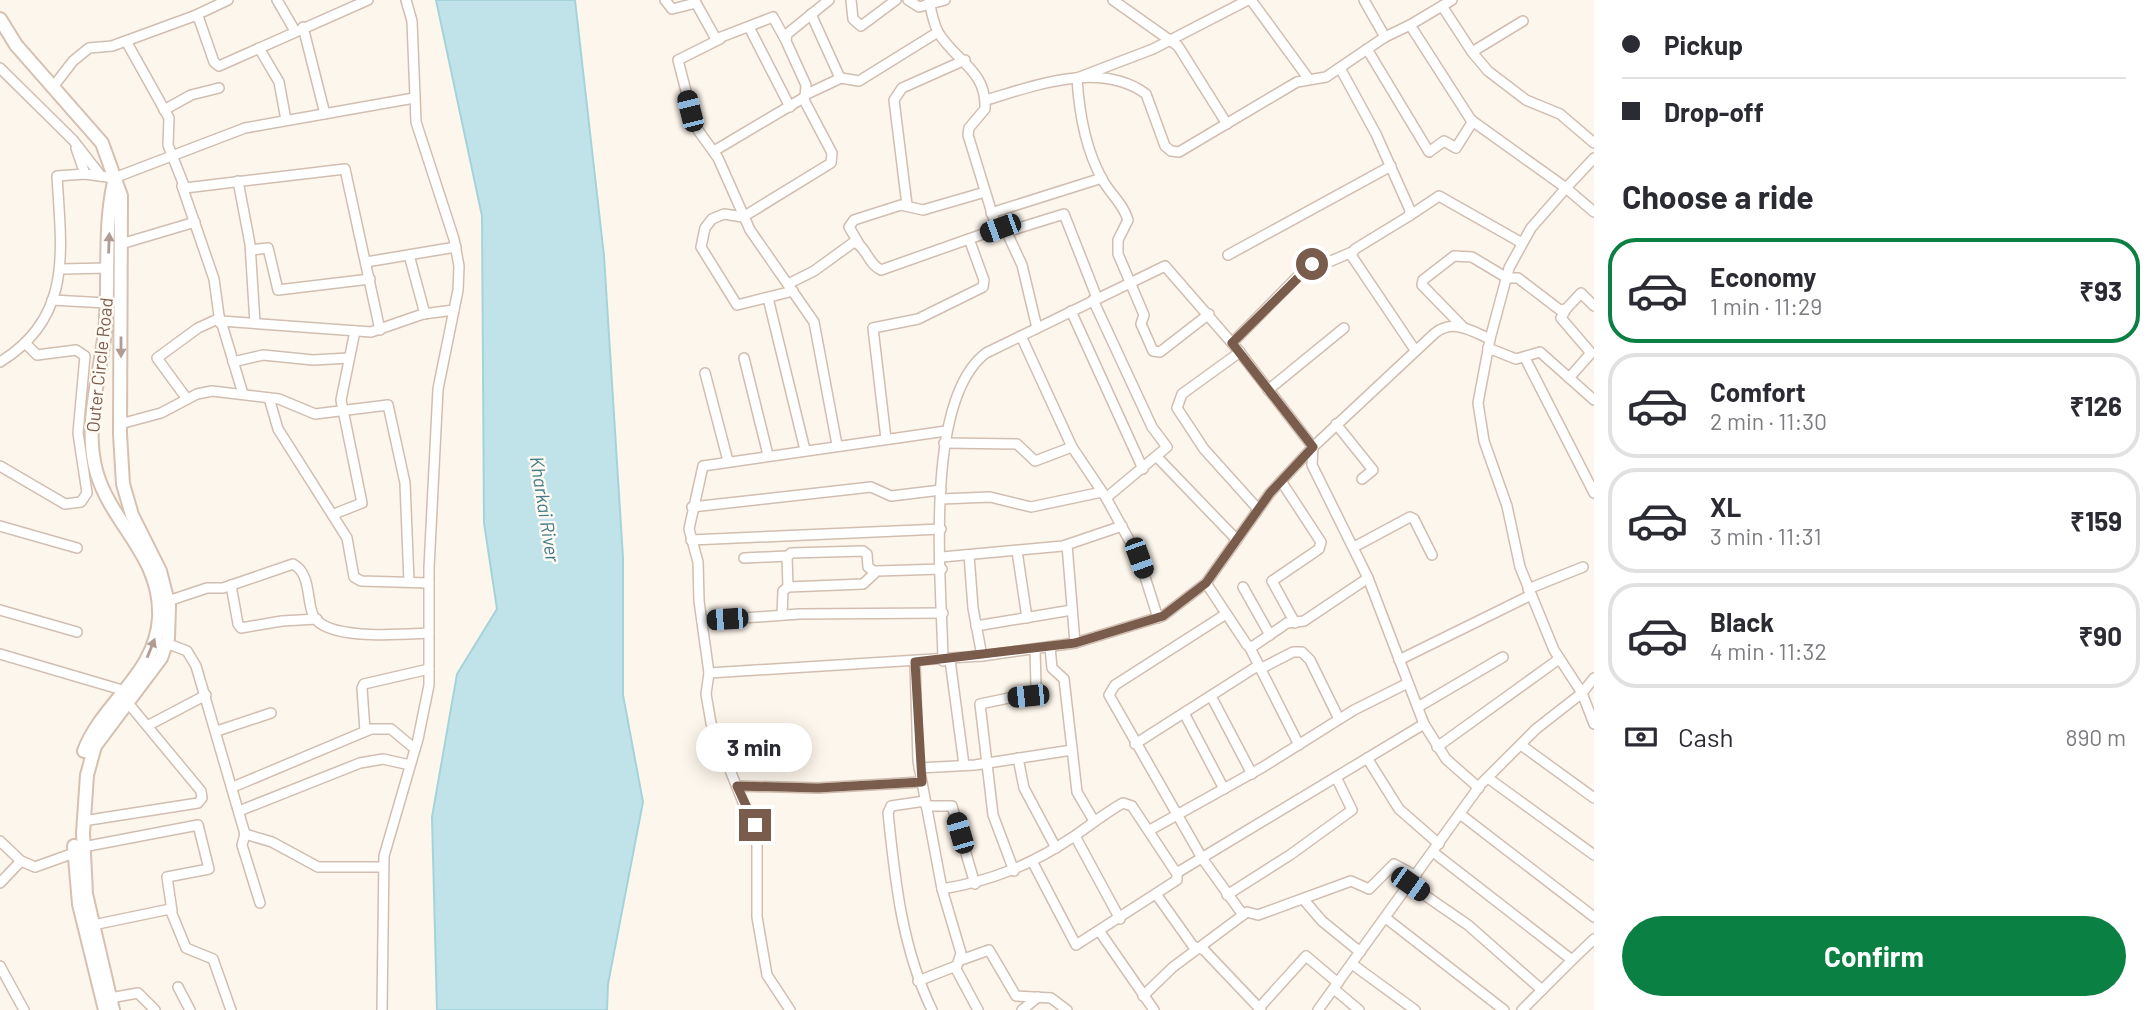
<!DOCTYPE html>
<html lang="en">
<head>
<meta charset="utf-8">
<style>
  :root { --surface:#fff; --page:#f7f7f7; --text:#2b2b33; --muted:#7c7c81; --line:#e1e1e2; --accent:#0b8043 }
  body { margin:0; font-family:Barlow,sans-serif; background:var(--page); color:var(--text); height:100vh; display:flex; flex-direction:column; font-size:26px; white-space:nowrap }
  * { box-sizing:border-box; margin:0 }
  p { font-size:23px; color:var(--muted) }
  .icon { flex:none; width:38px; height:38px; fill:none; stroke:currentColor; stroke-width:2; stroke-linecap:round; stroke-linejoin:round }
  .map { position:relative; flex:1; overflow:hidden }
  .panel { display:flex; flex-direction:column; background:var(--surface); width:560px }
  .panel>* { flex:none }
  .guide { display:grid; align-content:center; height:154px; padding:0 28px; background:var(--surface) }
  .end { position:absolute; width:32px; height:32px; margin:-16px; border:9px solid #7a5c4d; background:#fff; box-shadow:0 0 0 4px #fff }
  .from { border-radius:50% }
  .bubble { position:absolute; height:49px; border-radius:24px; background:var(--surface); box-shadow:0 4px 18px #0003; font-size:23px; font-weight:700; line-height:49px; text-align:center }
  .car { position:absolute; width:21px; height:42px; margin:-21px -10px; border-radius:9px; box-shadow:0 0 5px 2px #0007; background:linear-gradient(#222 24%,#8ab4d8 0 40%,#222 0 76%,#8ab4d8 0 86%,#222 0) }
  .guide b { display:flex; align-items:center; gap:24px; height:66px; font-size:26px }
  .guide b+b { border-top:2px solid var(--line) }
  .guide i { width:18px; height:18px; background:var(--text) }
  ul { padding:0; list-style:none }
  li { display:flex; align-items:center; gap:21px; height:105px; margin:0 14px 10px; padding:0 14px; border:4px solid var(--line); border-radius:28px }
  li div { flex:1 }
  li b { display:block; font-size:26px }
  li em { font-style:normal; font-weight:700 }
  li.active { border-color:var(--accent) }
  li>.icon { width:63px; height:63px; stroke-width:1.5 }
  h2 { padding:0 28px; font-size:32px; line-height:84px }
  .pay { display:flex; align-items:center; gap:18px; height:77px; padding:0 28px; font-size:26px }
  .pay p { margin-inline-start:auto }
  .button { display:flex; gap:14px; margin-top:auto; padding:14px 28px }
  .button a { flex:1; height:80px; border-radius:42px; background:var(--accent); color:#fff; font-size:28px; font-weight:700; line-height:80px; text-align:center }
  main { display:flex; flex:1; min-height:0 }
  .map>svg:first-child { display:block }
</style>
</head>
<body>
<main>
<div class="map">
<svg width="1594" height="1010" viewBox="0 0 1594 1010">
  <rect width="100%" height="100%" fill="#fdf6ec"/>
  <path fill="#bfe3e8" stroke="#a5d3da" stroke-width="2" d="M436,0H575L604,256L623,558V695L643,802L608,984L607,1010H437L432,817L457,674L497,609L484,523L482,216Z"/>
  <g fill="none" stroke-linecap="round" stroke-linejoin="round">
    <defs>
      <g id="street">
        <path d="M277,0L295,31"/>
        <path d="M665,0L672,9L696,3L716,39L773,17L785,39"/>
        <path d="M851,0L853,19L861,26L896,0"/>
        <path d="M908,0L919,7L945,0"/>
        <path d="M929,0C931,11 933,22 938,32C955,61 987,70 985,109L969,128L968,135L995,223L1008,235L1022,265L1037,328"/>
        <path d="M1113,0L1178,46L1227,124"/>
        <path d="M1251,0L1308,78"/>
        <path d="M1442,6L1472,52L1488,71L1526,100L1560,114L1594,143"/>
        <path d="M811,14L840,78"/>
        <path d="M194,16L228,0"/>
        <path d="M1410,25L1452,0"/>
        <path d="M303,27L325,114"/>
        <path d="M749,27L790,107"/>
        <path d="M720,39L678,60L695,126L718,158L750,230L814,322L837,445"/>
        <path d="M126,41L169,118L168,145L185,188L345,169L380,330"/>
        <path d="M259,48L279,82L286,120"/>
        <path d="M1367,49L1429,152L1444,141L1456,148L1473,121"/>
        <path d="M1472,52L1523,21"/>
        <path d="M0,68L73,140L101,176"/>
        <path d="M1340,68L1376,134L1410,210L1409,216L1355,249L1351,255L1415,350"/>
        <path d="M53,87L73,61L89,48L112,46L194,16L199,19L214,62L219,66L368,0"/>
        <path d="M807,94L841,78L859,81L938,32"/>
        <path d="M986,100C1034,86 1100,60 1146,94L1165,146L1171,151L1179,152L1297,82L1326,77L1385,37"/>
        <path d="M164,110L191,95L219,88"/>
        <path d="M76,148L85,174"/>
        <path d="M714,151L805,97L806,85L786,41L787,34L829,0"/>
        <path d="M1594,158L1566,188L1594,212"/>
        <path d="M238,181L250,244L255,323"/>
        <path d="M182,186L214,279L220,323"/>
        <path d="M907,205L894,100L902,88L965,60"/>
        <path d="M991,213L1102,178"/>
        <path d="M1409,216L1439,196L1522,243"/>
        <path d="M1006,232L1064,214L1097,298"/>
        <path d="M121,244L195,222"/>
        <path d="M859,244L849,227L854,220L901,205L923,210L985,192"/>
        <path d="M251,250L268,248L278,290L370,279"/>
        <path d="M409,255L425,314"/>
        <path d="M1228,255L1391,166"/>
        <path d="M366,262L456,247"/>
        <path d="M61,269L108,268"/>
        <path d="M788,284L814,271L854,242C866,246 868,264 881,270L1000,228"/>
        <path d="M793,291L737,305L701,247L705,228L712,219L724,214L743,217L831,163L832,153L803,98"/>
        <path d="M768,298L805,450"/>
        <path d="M52,300L107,303"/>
        <path d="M1093,300L1152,427L1167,447L1106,498"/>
        <path d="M1566,309L1561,318L1591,353L1569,378"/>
        <path d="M1071,311L1143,469"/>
        <path d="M1209,314L1160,352L1153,351L1141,324L1144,315L1118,254V240L1128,220C1123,203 1110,194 1102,179C1085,148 1079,112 1077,78L1153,49L1248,0"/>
        <path d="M1462,326L1422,285L1423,280L1454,256L1472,257L1507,278H1518L1560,310L1566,309L1581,293L1594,306"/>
        <path d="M1021,336L1072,447L1105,496L1139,558L1158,618"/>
        <path d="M1232,343L1308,266L1324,264L1352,252"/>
        <path d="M1488,348L1516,359L1540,352L1594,400"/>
        <path d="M1240,352L1182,394L1177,408L1204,449L1258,509"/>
        <path d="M744,358L768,455"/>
        <path d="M1525,358L1594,493"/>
        <path d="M0,362C74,317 61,249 57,176L85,174L114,178L245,128L414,98"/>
        <path d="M233,362L263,355L313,360L349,358"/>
        <path d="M705,373L728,461"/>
        <path d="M1268,390L1344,328"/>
        <path d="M243,394L221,321L371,332L423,314L454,310"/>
        <path d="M269,398L278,429L347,538L354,577L361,581L429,583"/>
        <path d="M187,399L157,358L198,328L220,318"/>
        <path d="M120,424L161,413L197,394L212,391L279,399L315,414L388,405L405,483L409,582"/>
        <path d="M1336,424L1373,470L1362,479"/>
        <path d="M886,439L873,328L918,319L983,287L984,280L969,239"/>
        <path d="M944,443L1017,444L1035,461L1072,447"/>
        <path d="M1158,458L1237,540"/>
        <path d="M0,466L65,504L81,502L87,493L78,433L85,356L76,350L37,355L25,343"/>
        <path d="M1281,481L1321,542L1319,549L1272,581L1295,623"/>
        <path d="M941,499L990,497L1031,507L1102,492"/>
        <path d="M692,507L871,487L891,496L941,490"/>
        <path d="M334,514L362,503L341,400L355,331"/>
        <path d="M0,526L77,548"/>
        <path d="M691,540L941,529"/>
        <path d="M1067,545L1075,643"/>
        <path d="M1354,547L1410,517L1414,519L1432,555"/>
        <path d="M1017,551L1027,618"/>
        <path d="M969,555L973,608L982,656"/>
        <path d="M942,557L1063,546L1122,526"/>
        <path d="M744,558L787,556"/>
        <path d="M1206,583L1247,645L1252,647L1287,623L1304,621L1368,578"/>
        <path d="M231,585L238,624L241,628L282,621L317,619"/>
        <path d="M788,587L787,557L791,553L863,551L867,554L868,567L875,572"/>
        <path d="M1243,587L1270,635"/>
        <path d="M1528,589L1583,567"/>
        <path d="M168,601L207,588H223L293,564C312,574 306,603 314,617C329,641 404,634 429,633"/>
        <path d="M0,610L77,632"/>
        <path d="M1226,614L1115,685L1109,695L1202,858L1243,915"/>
        <path d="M782,615L783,591L788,587L863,584L877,571L942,569"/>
        <path d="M702,621L799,614L943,613"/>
        <path d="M976,626L1072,610"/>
        <path d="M166,643L187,651L196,666L245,834L272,842L318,867H383"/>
        <path d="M1249,646L1299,745"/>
        <path d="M1050,647L1052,668L1064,679L1077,792L1094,821"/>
        <path d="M0,654L129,692"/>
        <path d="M950,660L964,765"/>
        <path d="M1399,660L1531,595"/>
        <path d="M943,661C942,587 922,401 986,353L1165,266L1238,350L1313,447L1312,465L1368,578L1424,724L1446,759L1479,788"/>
        <path d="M915,662L918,761L942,889C991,881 1031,865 1073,837C1089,826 1105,813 1123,803L1132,806L1175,871H1180L1424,724"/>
        <path d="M1260,669L1293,652H1302L1310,660L1339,719"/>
        <path d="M709,673L699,601L698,562L689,529L703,466L946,431"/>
        <path d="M1594,678L1582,693L1594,724"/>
        <path d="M1211,696L1252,774"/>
        <path d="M1418,707L1503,657"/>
        <path d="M1184,713L1224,789"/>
        <path d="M149,725L206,695"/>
        <path d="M217,731L271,713"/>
        <path d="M365,731L362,688L364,684L429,669"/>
        <path d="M1135,744L1259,665"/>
        <path d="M1521,745L1594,798"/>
        <path d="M1437,747L1559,659"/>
        <path d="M1018,758L1024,788L1056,848"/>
        <path d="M1367,758L1399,809L1439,844"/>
        <path d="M919,768L975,765L1072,750"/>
        <path d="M1488,778L1594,855"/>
        <path d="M737,786L818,788L921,782"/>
        <path d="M233,787L371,729H391L415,749"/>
        <path d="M925,801L891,806L888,813C895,881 902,948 932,1010"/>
        <path d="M926,806H952L975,884"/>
        <path d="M239,811L360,763L383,759L410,765"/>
        <path d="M1460,814L1594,917"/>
        <path d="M83,821L198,803L202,798L201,791L128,703"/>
        <path d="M1150,830L1263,767L1354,710L1408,683"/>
        <path d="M245,834L242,845L260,903"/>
        <path d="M1075,836L1120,919"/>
        <path d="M0,841L21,861L35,867L74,853"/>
        <path d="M83,847L198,825L209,869L167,877L172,911"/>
        <path d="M1433,852L1572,960L1594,939"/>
        <path d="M1032,861L1076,945L1177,880V872"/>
        <path d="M1014,871L993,815L980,704L1033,693L1036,687L1035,649"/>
        <path d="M0,883L21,861"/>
        <path d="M1410,885L1468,925L1542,990"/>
        <path d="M942,889L961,953L956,969L978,1010"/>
        <path d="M1156,894L1193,946L1204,950L1261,1010"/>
        <path d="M1227,895L1290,855L1352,810L1336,777"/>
        <path d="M1304,900L1322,921L1360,952"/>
        <path d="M1387,919L1504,1010"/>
        <path d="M93,925L170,909L186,948L213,959L231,1010"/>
        <path d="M1100,932L1154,1010"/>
        <path d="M961,960L989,950L1016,996L1051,998L1067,1010"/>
        <path d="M1352,964L1415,1010"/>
        <path d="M0,966L24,1010"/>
        <path d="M918,981L956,966"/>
        <path d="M178,987L190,1010"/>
        <path d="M1334,989L1359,1010"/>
        <path d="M1143,996L1173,967L1247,912L1258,915L1351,881L1369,889L1394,864L1416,876"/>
        <path d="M110,998L138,993L155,1010"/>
        <path d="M1259,1008L1306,956L1338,983"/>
        <path d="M382,1010L384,856L418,739L429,685V568L438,389L458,290L459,266L454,239L416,122L412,21L406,0"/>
        <path d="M790,1010L767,975L757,917V837L711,723L706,694L709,673L982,656L1075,643L1163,616L1206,583L1270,493L1313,447L1435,333C1454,319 1470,330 1490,339"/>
        <path d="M1022,1010L1038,997"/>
        <path d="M1318,1010L1481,784L1536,729L1582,693L1554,650L1520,567L1507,506L1484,441L1478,403L1490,339L1509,268L1531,228L1566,188L1471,120L1410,25L1385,37L1364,0"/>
        <path d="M1522,1010L1572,960"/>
      </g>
      <g id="secondary">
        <path d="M0,19L16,45L102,143L121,196L120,434L123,484L132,515L160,571L169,606L168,638L161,658L95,746L87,775L83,833L86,894L113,1010"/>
        <path d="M84,751C102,703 156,674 159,618C162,557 113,526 97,474C83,428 100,377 105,331C110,282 103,231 114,182"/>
        <path d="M74,846L79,904L105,1010"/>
      </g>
    </defs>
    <use href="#street" stroke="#d1beb0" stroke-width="12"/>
    <use href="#secondary" stroke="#d6c0b0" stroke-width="16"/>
    <use href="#street" stroke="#fff" stroke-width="9"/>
    <use href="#secondary" stroke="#fff" stroke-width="12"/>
  </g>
  <defs><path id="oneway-solid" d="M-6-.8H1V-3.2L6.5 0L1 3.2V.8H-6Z" transform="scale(1.75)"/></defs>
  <g fill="#af9d94">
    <use href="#oneway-solid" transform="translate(109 243) rotate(-88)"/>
    <use href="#oneway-solid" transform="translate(121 347) rotate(90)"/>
    <use href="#oneway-solid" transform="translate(151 648) rotate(-68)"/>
  </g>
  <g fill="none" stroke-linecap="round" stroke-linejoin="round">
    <path stroke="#7a5c4d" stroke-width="9" d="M755,825L737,786L818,788L922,782L915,662L1075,643L1163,616L1206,583L1270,493L1313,447L1232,343L1312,264"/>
  </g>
  <g text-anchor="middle" stroke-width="5" stroke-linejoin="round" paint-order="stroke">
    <g font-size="18" fill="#7a5c4d" stroke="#fffaf3">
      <text transform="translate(100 365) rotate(-84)" y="6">Outer Circle Road</text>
    </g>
    <g font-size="19" font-style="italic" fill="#437c86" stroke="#fffaf3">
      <text transform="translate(545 509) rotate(81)" y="7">Kharkai River</text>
    </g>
  </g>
</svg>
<i class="end from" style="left:1312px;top:264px"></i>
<i class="end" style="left:755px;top:825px"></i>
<div class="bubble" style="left:696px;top:723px;width:116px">3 min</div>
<i class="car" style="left:690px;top:111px;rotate:346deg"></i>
<i class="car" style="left:1000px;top:228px;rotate:250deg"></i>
<i class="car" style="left:1139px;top:558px;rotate:160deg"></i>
<i class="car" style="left:727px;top:619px;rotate:266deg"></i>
<i class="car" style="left:1028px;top:696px;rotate:264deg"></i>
<i class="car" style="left:960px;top:833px;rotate:344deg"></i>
<i class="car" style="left:1410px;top:884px;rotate:125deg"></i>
</div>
<section class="panel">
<div class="guide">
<b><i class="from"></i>Pickup</b>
<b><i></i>Drop-off</b>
</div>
<h2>Choose a ride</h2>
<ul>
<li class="active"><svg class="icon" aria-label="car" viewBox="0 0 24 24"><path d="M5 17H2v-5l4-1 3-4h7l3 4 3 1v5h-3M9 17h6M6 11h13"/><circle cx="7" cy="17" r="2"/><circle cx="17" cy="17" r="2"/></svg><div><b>Economy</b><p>1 min · 11:29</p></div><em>₹93</em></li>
<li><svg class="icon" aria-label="car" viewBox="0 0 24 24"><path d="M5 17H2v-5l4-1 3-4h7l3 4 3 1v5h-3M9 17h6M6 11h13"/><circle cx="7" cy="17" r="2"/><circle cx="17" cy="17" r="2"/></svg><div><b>Comfort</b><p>2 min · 11:30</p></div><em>₹126</em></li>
<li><svg class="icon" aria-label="car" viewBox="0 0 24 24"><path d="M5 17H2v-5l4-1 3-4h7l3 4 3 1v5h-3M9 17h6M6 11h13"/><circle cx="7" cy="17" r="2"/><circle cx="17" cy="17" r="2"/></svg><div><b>XL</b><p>3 min · 11:31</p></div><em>₹159</em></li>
<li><svg class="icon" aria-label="car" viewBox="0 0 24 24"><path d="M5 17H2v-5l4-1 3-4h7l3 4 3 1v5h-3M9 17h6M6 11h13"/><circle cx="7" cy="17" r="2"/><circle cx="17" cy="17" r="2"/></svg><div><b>Black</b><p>4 min · 11:32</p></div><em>₹90</em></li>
</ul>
<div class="pay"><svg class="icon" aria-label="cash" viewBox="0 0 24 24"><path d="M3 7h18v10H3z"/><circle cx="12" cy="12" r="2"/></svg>Cash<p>890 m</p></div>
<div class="button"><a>Confirm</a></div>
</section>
</main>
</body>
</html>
